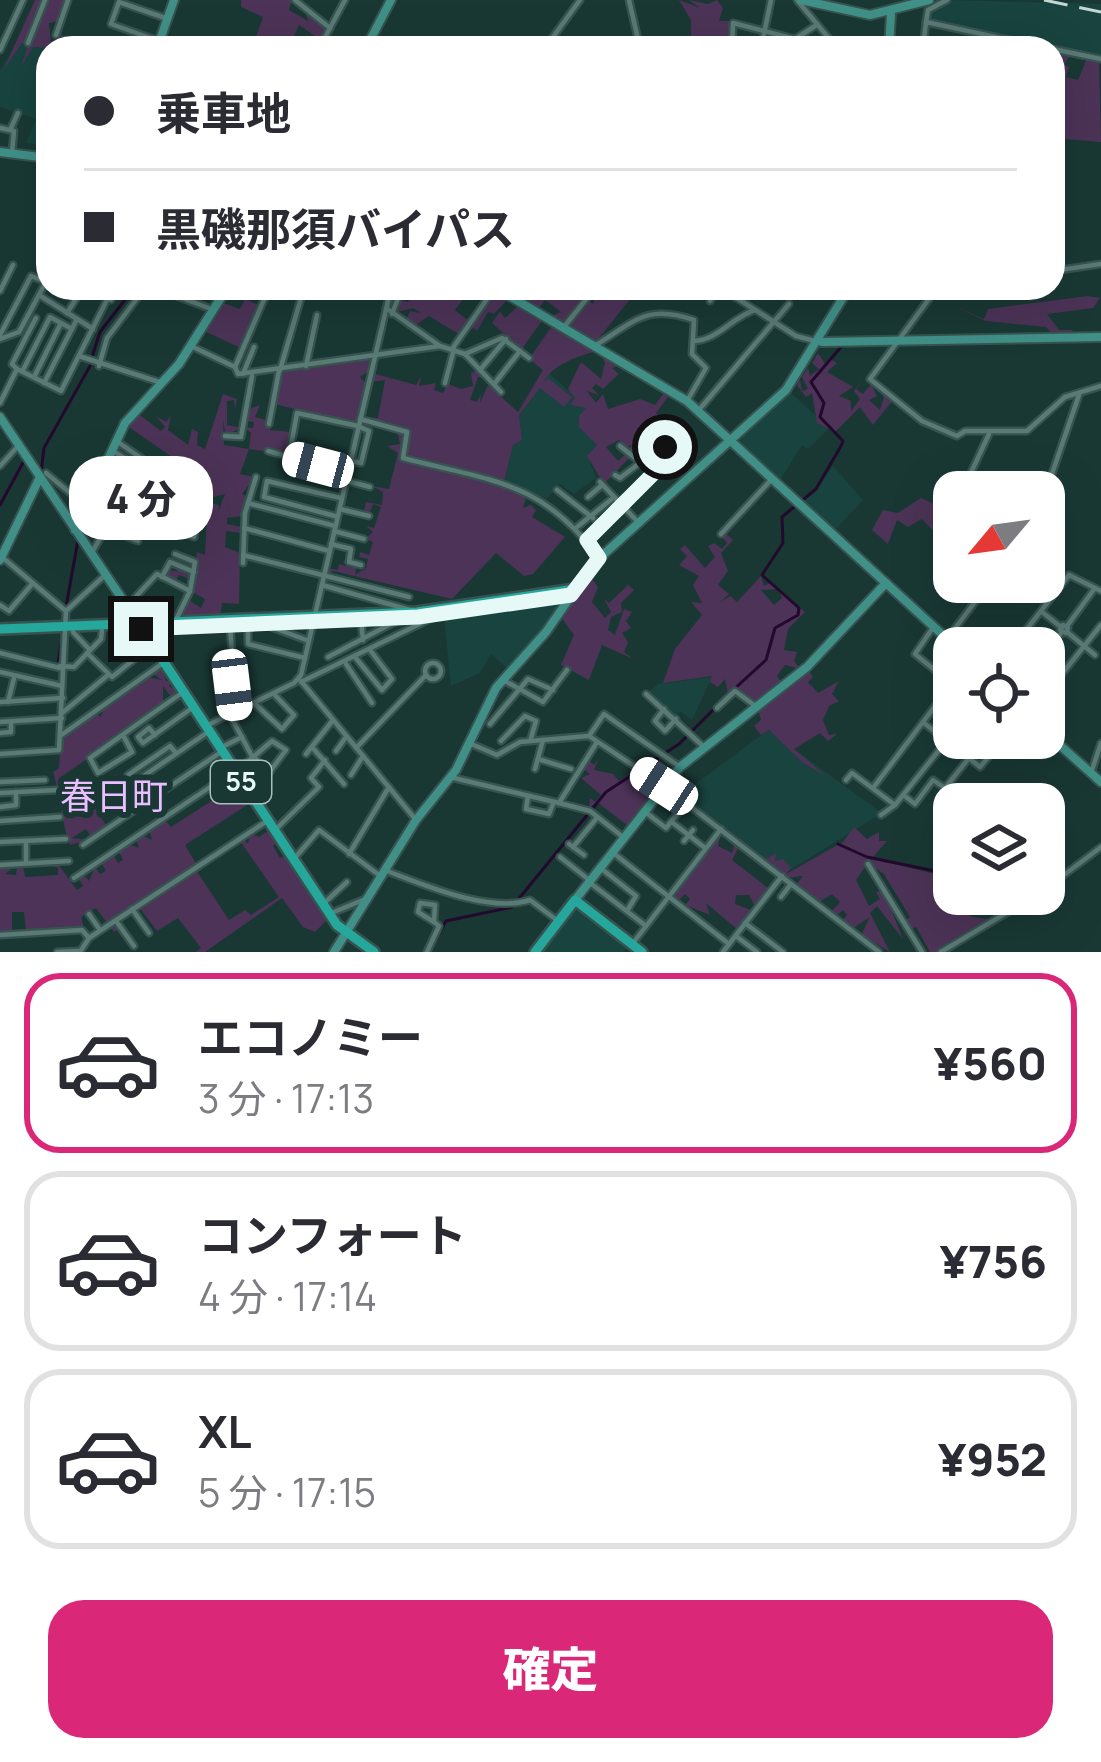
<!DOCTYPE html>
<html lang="ja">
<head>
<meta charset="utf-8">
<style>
  :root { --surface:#fff; --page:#f2f2f3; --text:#2b2b33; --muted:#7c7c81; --line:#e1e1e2; --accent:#db2777 }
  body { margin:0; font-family:Manrope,"Noto Sans JP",sans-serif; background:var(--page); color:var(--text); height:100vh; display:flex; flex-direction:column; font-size:45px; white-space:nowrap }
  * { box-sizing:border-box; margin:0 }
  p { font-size:39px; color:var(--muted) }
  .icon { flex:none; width:66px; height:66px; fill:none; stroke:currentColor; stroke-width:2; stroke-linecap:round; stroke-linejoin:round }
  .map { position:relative; height:952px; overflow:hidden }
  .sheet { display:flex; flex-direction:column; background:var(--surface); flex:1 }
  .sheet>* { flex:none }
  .top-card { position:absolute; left:36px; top:36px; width:1029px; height:264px; border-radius:36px; box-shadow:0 12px 48px #0002; display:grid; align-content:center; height:264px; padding:0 48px; background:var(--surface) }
  .needle { width:78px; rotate:241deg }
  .buttons { position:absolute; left:933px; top:471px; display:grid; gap:24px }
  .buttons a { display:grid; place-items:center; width:132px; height:132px; border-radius:24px; background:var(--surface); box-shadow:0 12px 48px #0002; font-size:60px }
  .end { position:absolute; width:54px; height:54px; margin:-27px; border:15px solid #e7f9f6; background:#111; box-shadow:0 0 0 6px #111 }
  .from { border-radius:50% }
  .bubble { position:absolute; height:84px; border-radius:36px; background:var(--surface); box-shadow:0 12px 48px #0002; font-size:39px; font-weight:800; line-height:84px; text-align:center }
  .car { position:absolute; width:36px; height:72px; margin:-36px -18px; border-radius:15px; box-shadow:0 0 9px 3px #0007; background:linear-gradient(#fff 24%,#345 0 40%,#fff 0 76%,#345 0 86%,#fff 0) }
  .top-card b { display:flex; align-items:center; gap:42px; height:114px; font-size:45px }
  .top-card b+b { border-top:3px solid var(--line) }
  .top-card i { width:30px; height:30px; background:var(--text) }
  ul { padding:21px 0 0; list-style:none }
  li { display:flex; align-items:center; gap:36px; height:180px; margin:0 24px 18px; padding:0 24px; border:6px solid var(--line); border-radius:36px }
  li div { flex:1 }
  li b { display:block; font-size:45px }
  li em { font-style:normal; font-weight:800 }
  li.selected { border-color:var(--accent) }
  li>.icon { width:108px; height:108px; stroke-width:1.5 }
  .primary-button { display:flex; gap:24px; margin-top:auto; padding:24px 48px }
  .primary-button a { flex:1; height:138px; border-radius:36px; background:var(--accent); color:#fff; font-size:48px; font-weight:800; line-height:138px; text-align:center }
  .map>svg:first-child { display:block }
</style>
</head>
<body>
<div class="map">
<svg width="1101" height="952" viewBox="0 0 1101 952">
  <rect width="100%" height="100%" fill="#193834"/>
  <g fill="#18433e">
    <path d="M947,0L1101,4V59L926,22L928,10Z"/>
    <path d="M21,36L48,48V146L26,143L36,119L0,107V70Z"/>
    <path d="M545,370L590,409L604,448L589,459L596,478L574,494L560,484L547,499L505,481L520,411Z"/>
    <path d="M790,392L829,428L808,449L802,445L779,482L737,443Z"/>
    <path d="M833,466L863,500L833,532L798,500L816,489Z"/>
    <path d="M554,601L559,609L553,620L509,670L491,654L480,673L451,686L444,618Z"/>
    <path d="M712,677L692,720L680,711L676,717L647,693L658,684Z"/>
    <path d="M768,730L882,813L782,875L679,796Z"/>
    <path d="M575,907L628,946L623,952H538Z"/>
  </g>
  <g fill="#4c3357" fill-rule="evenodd">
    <path d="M35,0H67L60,21L49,23L51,44L61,46L54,40L59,34L98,48L33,47L20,68L29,44L22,43L3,71Z"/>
    <path d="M241,0H292L289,10L308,21L304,9L329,29L322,41L299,25L289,48H252L263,17L241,7Z"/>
    <path d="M679,0L700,8L689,0L708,4L717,0L723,8L719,21H730V48H691V20Z"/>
    <path d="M1058,54L1070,55L1064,65L1069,67L1066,77L1078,80L1087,58L1099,61L1101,142L1053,138V75L1062,60Z"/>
    <path d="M416,288H429L445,299L453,293L463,299L455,310L470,322L460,335L429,316L413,327L405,321L410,311L421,313L413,308L394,313L400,300L408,302Z"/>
    <path d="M495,288H553L567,299L578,296L594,304V296L600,299L610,288H639L595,343L556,320L553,315L561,312L545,300L536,312L544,318L521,350L492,323L500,311L505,318L518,306L508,299L494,314L488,312L477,331L471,327Z"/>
    <path d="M1088,296L1100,298L1093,308L1047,314L1059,330H1073L1067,338H1056L1046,327L986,321L951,305L984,319L988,309Z"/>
    <path d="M245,299L259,305L241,348L204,331L223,303L240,309Z"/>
    <path d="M554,323L595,347L594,352C577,356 551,366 543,383L548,378L572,397L564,407L540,388L519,415L522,440L513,445L503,487L527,494L523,508L531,505L536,510L532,517L565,537L533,574L524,576L496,553L452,599L333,571L328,575V568L338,570L339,564L353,568L343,563L347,557L357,565L355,575L366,568L368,559L359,557L360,552L369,555L373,542L365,539L373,532L366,526L374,528L381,507L373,504L370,512L364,510L366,502L382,505L383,492L372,486L389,489L398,453L387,446L400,444L397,431L404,430L362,417L378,418L385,380L370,382L372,373L416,385L421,376L419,386L436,383L434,390L443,393L448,384L461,389L473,386L471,373L479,370L485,378L478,377L470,400L477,402L481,394L480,403L488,385L518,412L543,370L529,359Z"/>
    <path d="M600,353L623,364L612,368L619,374L627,366L603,389L596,384L592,388L599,395L587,391L596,403L603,394L608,409L640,399L655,405L667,389L670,394L656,413L664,420L654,431L647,426L635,441L646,452L635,456L627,449L634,444L625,447L619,440L606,447L618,461L627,453L636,462L630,457L604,484L587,456L597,445L579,427V416L586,408L570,405L575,398L568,389L581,362L601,379L605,363Z"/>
    <path d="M818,353L825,364L829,359L837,363L827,372L853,387L839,396L851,401V411L860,399L854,391L863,378L856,389L863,394L871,384L877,396L869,400L880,410L884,397L878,390L892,401L873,425L860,407L835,432L817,423L812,393L806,397L797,385L800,380L802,391L808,389L802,377L808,368L810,376L819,369L812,363Z"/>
    <path d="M372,358L370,370L360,377L366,384L357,425L275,404L281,372Z"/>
    <path d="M223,394L237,399L235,409L234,400L227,401V425L241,428L226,435L223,421L224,445L249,449L251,433L244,427L253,428L254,422L245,421L246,410L260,405L255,417L269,421L270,430L291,432L288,454L249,449L240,474L255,477L242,494L248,497L243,516L227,518V524L241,527V533L226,531L225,547L240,553L239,604L222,603L220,617L184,618L179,615L187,599L201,608L205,599L191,591L192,580L179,575L175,582L164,575L167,570L178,571L171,564L193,578L197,552L205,555L208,502L219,505L218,512L225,494L206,499L205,489L193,480L182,503L172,501L182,464L126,425L137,413L161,431L165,427L156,416L166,422L171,416L168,430L188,445L192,429L198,432L197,445L205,449Z"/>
    <path d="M946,492L954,495V553L922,519L908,527L897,520L888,544L872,530L883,510L898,513L921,498L941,507Z"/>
    <path d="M724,532L733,540L721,553L728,571L718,585L729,594L719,603L730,596L737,602L761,576L764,586L770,583L778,589L761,590L774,605L782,598L779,590L805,612L788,629L784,650L797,652L794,661L800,669L785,665L777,676L782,683L756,703L735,689L728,693L725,679L718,687L710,682L712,676L663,683L675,649L702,615L691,602L702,603L693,585L699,576L679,565L687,556L680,549L685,545L705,568L715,557L708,546L714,543L722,549L727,543L721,536Z"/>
    <path d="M589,575L598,587L592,602L605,618L611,612L604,599L609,603L628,585L634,590L621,603L622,612L611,617L608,630L615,635L624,609L632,612L626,621L631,628L622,633L628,642L624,652L633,659L602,645L589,680L561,665L574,635L561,617Z"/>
    <path d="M162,667L166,681L172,680L169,686L180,692L172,698L163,686V704L154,712L61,777L70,792L81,787L86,793L116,774L135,802H143L136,807L129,797L112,809L115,821L112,813L101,817L107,827L91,837L86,829L72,838L88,840L70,845C61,820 59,789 53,772L59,768L61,738L96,714L101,717L103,708L147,677L162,680L152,673Z"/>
    <path d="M808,669L813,677L808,682L818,693L839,681L832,694L839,701L829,706L823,720L829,735L837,734L828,741L820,733L794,749L826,776L803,763L769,730L761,735L754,726L761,720L758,710Z"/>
    <path d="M598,760L594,770L613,774L619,781L636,770L660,785L628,826L597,802L589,808L590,798L595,802L601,795L581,778L590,774L585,770L589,761L594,765Z"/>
    <path d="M229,775L243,792L230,802L244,795L252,802L185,845L197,865L186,872L243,838L248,844L250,833L259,837L268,831L265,824L278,842L273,846L280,858L287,855L329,918L315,932L303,927L282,898L205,952H196L201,948L178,918L157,931L139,907L115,920L119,928L114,932L96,908L81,917L84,929L26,932L24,912H12V933L0,934V866H15L5,874L16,875L17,866L23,865L25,877L58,875V868L46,864H58L77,890L83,886L78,877L83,874L89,881L95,867L100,874L106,871L101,862L113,854L118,863L123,860L118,850L128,844L139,848L136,839L141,835L152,840L149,830L165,820L171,827L216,798L210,789L215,786L216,794L218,784L226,792L222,780ZM240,841L279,897L251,915L245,910L229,920L196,870Z"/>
    <path d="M719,822L766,859L776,853L775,861L783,859L791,868L786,874L843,842L854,827L867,839L879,832V841H887L872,858L954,879V894H965L957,903C964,921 981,916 994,921L942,952H930L916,927L910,929L905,921L910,917L884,874L868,863L856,880L869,906L880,899L876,892L883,890L903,939L877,906L870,913L890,952L861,935L870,917L852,929L842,921L847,915L843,910L836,916L831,912L840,902L832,894L818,903L796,885L803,876L787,878Z"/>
    <path d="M722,831L733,839L729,842L721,833L718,846L732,853L735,841L740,845L732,860L769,889L755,906L749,895H736L735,904L751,910L738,930L706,903L710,915L685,905L690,899L685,894L678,901L671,895Z"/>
  </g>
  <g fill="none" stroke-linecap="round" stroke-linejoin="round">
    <g stroke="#23092d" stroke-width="3">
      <path d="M91,360L100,332L134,288"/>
      <path d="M41,473L44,448L90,366"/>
      <path d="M0,505L25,459"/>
      <path d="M66,607L78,540"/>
      <path d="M58,664L62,637"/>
      <path d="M720,702L766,660L775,628L798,615L799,608L762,575L783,543L782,517L816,489L841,446L843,441L820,417L824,403L811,382L841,347"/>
      <path d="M838,844L867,857L954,875"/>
      <path d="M358,921L397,858"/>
      <path d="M430,950L446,921L512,907L606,792L679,744L714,709"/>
    </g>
    <defs>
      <g id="street">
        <path d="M295,0L330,28"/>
        <path d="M629,0L640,48"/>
        <path d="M797,0L837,48"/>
        <path d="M926,22L928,10L947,0"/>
        <path d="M56,35L68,0"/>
        <path d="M159,41L111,24L119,2L168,19"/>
        <path d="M28,43L45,0"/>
        <path d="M322,43L345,0"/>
        <path d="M545,48L580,0"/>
        <path d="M732,48L733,23L795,39L815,26"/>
        <path d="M761,48L771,0"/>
        <path d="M923,48L926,22L1047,48"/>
        <path d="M1053,49L1101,59"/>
        <path d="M0,50L23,0"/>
        <path d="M0,128L14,131L12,153"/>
        <path d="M10,130L18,113"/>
        <path d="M1053,271L1101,264"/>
        <path d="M91,288L111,300"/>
        <path d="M155,288L214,310"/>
        <path d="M442,288H457"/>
        <path d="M721,288L796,336L815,341"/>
        <path d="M937,288L870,379L922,421L957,436L965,431H1027L1065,397L1101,386"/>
        <path d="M250,289L266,295"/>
        <path d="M0,291L13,265"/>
        <path d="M39,295L93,329"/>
        <path d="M649,295L655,288"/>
        <path d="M710,301L719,288"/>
        <path d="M386,308L440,346"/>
        <path d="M67,313L83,288"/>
        <path d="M392,314L402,288"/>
        <path d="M564,327L595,288"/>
        <path d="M0,335L31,276L46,282"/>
        <path d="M0,339L19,332L48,278"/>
        <path d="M694,341C718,340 732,317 755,310"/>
        <path d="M596,345C636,320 648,304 694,320L692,354L706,368L687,401"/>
        <path d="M191,346L235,367L238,374L440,346L465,354L501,392"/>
        <path d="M452,349L494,289"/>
        <path d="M465,354L502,338L529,358"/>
        <path d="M79,356L159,382"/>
        <path d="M99,366L107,338L145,288"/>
        <path d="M306,366L317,315"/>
        <path d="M235,367L269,288"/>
        <path d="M17,369L12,364L36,318"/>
        <path d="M23,370L50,317L72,329"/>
        <path d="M280,370L304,288"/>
        <path d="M480,370L506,339"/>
        <path d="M243,374L254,347"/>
        <path d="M34,377L61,323"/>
        <path d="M44,383L77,319"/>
        <path d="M445,383L454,349"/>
        <path d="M494,384L520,351"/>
        <path d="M0,403L17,369L61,391L113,288"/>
        <path d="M698,411L789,304"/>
        <path d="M360,419L407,432L403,458C490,481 542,480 599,558"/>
        <path d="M269,424L279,371"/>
        <path d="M225,436L241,437L252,376"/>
        <path d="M118,442L161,472L134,513"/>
        <path d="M620,446L640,462"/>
        <path d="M268,451L347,473"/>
        <path d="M115,452L142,470L148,462"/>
        <path d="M312,454L347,463"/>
        <path d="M289,457L297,413L358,426"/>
        <path d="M350,461L361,463L369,431L360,427"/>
        <path d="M0,466L19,445"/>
        <path d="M104,467L128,483"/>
        <path d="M301,470L345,481"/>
        <path d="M46,473L86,506"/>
        <path d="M615,475L620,478L654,452L662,459"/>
        <path d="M347,481L370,487"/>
        <path d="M600,482L637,521"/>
        <path d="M557,490L593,518"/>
        <path d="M962,492L989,434"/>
        <path d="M92,495L194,537L199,481"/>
        <path d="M147,497L158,502L171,483"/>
        <path d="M588,497L602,485"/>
        <path d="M1044,497L1079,395"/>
        <path d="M248,503L335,526"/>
        <path d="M621,505L657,470L665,445L648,428"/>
        <path d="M85,508L136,528L133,539"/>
        <path d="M340,509L369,516"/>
        <path d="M335,516L264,497L267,481L341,498"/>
        <path d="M577,527L613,498"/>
        <path d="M244,528L329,551"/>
        <path d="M87,529L102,535L91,554"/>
        <path d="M334,531L364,539"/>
        <path d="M721,534L770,481"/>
        <path d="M102,535L108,529L138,541"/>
        <path d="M587,540L623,509"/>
        <path d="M331,544L351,549L349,562L361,565"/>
        <path d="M175,554L195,562L190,591"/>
        <path d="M243,555L409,597"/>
        <path d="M2,557L66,611"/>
        <path d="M243,563L245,513L256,477"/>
        <path d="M162,577L170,562L194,572"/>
        <path d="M322,585L417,612"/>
        <path d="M0,605L9,611L33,583"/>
        <path d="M128,605L157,574L190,591L175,622"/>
        <path d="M1042,612L1061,627"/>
        <path d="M361,620L363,640"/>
        <path d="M248,624V644L305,658"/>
        <path d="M263,624L309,641"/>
        <path d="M230,625L236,713"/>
        <path d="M1063,625L1068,628L1066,633L1060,630Z"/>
        <path d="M1067,626L1095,588"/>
        <path d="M932,629L915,654L952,684"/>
        <path d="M73,632L89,649"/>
        <path d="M1067,632L1095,655"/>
        <path d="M947,639L990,582"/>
        <path d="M1012,648L1069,575L1101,591"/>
        <path d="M0,653L60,668"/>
        <path d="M87,653L112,677L152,645"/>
        <path d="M1044,656L1062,632"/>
        <path d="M328,657L402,618"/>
        <path d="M355,657L382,690L392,679L370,650"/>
        <circle cx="433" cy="671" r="8"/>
        <path d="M346,664L372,703"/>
        <path d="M60,666L74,667L101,639L102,630"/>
        <path d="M0,672L62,686"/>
        <path d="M301,681L416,820"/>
        <path d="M505,681L543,702L567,670"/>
        <path d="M301,682L438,615"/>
        <path d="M1044,686L1050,689L1101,625"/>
        <path d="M646,694L704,747"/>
        <path d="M0,702L63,698"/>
        <path d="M8,702L14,678"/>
        <path d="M255,704L282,729L294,715L274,694"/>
        <path d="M717,708L735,691L754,705"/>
        <path d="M664,709L655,721L665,731L676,719"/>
        <path d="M62,713L108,675"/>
        <path d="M231,717L254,760"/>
        <path d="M0,722L62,718"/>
        <path d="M924,723L943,738"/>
        <path d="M490,724L528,679L553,690"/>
        <path d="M208,725L294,683L301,675L391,288"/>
        <path d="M0,733L11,732V722"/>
        <path d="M123,735L132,752L98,773L90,758C121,736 151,714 182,693"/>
        <path d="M155,735L149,728L138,737L143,743L192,708"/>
        <path d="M60,736L163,663"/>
        <path d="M945,737L950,740L948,745L943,742Z"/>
        <path d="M501,741L525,716L536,721L531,738"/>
        <path d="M597,742L559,803L590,811L623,837"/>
        <path d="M469,743L497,755L520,742L588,736"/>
        <path d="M950,743L980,767L1003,740L1012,744L1017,738"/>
        <path d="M312,747L344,784"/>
        <path d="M220,748L242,737"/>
        <path d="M356,748L426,675"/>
        <path d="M336,751L346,737"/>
        <path d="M0,754L59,750L66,611L105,575"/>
        <path d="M306,754L333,720"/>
        <path d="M538,759L571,769"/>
        <path d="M680,767L604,714L589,736L664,786L879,952"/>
        <path d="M239,769L272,741L286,750L268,774L256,759"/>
        <path d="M535,769L543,740"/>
        <path d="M1091,773L1101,743"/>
        <path d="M351,775L363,756"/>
        <path d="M454,778L559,803"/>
        <path d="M846,780L852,773L895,805L944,744"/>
        <path d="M0,782L45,780"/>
        <path d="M132,783L128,775L170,746L176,753"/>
        <path d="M126,788L208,732"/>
        <path d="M873,788L954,681"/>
        <path d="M0,793L57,790"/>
        <path d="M528,796L526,809L549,814L553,804"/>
        <path d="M906,797L915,804L933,780L945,788L985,738"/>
        <path d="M0,807L16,805V792"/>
        <path d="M644,811L666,828L686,803"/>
        <path d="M881,815L895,805"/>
        <path d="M0,821L60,817"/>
        <path d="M672,822L705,848"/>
        <path d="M275,830L319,787L311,778L325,760"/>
        <path d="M26,841V863"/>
        <path d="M684,841L693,830"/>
        <path d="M0,842L66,839"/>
        <path d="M569,844L584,855"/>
        <path d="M83,845L221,752"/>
        <path d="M573,847L596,819"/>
        <path d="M612,852L729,944"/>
        <path d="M349,854L389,787"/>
        <path d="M560,857L588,879"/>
        <path d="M293,860L319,830L379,875"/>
        <path d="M868,864L922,952"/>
        <path d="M0,865L69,861"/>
        <path d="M603,870L636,896L627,911"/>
        <path d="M387,871C427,886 489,913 530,900L558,921"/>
        <path d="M74,878L234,771"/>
        <path d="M589,882L646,926"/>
        <path d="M1044,890L1101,847"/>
        <path d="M781,897L791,884"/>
        <path d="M322,905L347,882"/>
        <path d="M132,909L149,933"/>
        <path d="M89,914L100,930"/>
        <path d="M329,914L363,900"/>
        <path d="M116,921L134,946"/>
        <path d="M745,923L783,952"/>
        <path d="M0,935L82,930L89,938"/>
        <path d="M736,936L757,952"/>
        <path d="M633,943L721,829"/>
        <path d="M57,952L80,951"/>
        <path d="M80,952L89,938L267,821"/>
        <path d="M427,952L439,926L434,922L435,905L420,903L418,912L434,922"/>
        <path d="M723,952L782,876"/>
        <path d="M941,952L1038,894"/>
      </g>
      <g id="secondary">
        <path d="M801,0L870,15L929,0"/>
        <path d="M157,48L174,0"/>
        <path d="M366,48L391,0"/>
        <path d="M889,48L891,14"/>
        <path d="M0,152L48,158"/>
        <path d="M496,288L687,401L957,648"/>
        <path d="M822,342L1101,337"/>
        <path d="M0,417L139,624"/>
        <path d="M75,530L125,423L179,364L227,288"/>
        <path d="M0,560L40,477"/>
        <path d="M1044,731L1101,782"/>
        <path d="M575,900L680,767L807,667L886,583"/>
        <path d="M334,952L416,820L456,770L496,688L546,632L594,563L786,390L849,288"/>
      </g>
      <g id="primary">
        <path d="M139,624L337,925L374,952"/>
        <path d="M0,629L417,612L575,589"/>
        <path d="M535,952L575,900L642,952"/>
      </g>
    </defs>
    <use href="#street" stroke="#375350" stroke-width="9"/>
    <use href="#secondary" stroke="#375350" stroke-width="12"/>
    <use href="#primary" stroke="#375350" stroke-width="14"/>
    <use href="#street" stroke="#5a7a75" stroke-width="4.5"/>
    <use href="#secondary" stroke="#409088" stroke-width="8"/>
    <use href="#primary" stroke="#25a79c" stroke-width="9"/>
    <path stroke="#c2d6d3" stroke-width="3" stroke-dasharray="24 12" stroke-linecap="butt" d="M1044,0L1101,12"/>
  </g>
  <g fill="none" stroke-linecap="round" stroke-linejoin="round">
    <path stroke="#e7f9f6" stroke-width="15" d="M141,629L418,617L571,595L599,558L587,540L657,470L665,447"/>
  </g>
  <g text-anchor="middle" stroke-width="12" stroke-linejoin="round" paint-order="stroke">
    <rect fill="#193834" stroke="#a9bfbc" stroke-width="3" x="211" y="761" width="60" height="42" rx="9"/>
    <g font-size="27" font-weight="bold" fill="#e7f9f6">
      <text x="241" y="791">55</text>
    </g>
    <g font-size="36" fill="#eabeff" stroke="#193834">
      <text x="114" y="809">春日町</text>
    </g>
  </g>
</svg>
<div class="buttons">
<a><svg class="needle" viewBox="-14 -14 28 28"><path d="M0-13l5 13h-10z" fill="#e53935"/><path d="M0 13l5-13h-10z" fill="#7c7c81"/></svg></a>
<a><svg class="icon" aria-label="locate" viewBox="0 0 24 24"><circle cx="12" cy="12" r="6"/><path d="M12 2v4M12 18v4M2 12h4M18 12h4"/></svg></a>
<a><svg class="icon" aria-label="layers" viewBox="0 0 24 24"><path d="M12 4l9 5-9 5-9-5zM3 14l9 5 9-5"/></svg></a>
</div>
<i class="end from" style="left:665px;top:447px"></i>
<i class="end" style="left:141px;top:629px"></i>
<div class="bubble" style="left:69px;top:456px;width:144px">4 分</div>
<i class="car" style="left:318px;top:465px;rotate:285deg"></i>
<i class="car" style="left:232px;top:685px;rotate:173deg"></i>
<i class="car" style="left:664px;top:786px;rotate:303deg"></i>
<div class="top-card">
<b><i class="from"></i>乗車地</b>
<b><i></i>黒磯那須バイパス</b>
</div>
</div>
<section class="sheet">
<ul>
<li class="selected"><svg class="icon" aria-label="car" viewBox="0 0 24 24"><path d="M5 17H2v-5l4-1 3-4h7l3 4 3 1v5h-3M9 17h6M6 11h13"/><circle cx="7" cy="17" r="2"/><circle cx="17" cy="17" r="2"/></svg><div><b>エコノミー</b><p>3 分 · 17:13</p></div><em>¥560</em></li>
<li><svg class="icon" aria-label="car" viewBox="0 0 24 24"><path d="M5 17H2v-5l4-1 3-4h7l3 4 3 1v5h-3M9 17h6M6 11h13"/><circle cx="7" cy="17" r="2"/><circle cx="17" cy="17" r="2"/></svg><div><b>コンフォート</b><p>4 分 · 17:14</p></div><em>¥756</em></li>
<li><svg class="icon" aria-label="car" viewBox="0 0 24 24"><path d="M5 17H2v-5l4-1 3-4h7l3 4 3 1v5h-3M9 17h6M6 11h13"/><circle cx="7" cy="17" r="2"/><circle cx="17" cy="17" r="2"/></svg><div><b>XL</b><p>5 分 · 17:15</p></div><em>¥952</em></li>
</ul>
<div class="primary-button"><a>確定</a></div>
</section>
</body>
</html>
